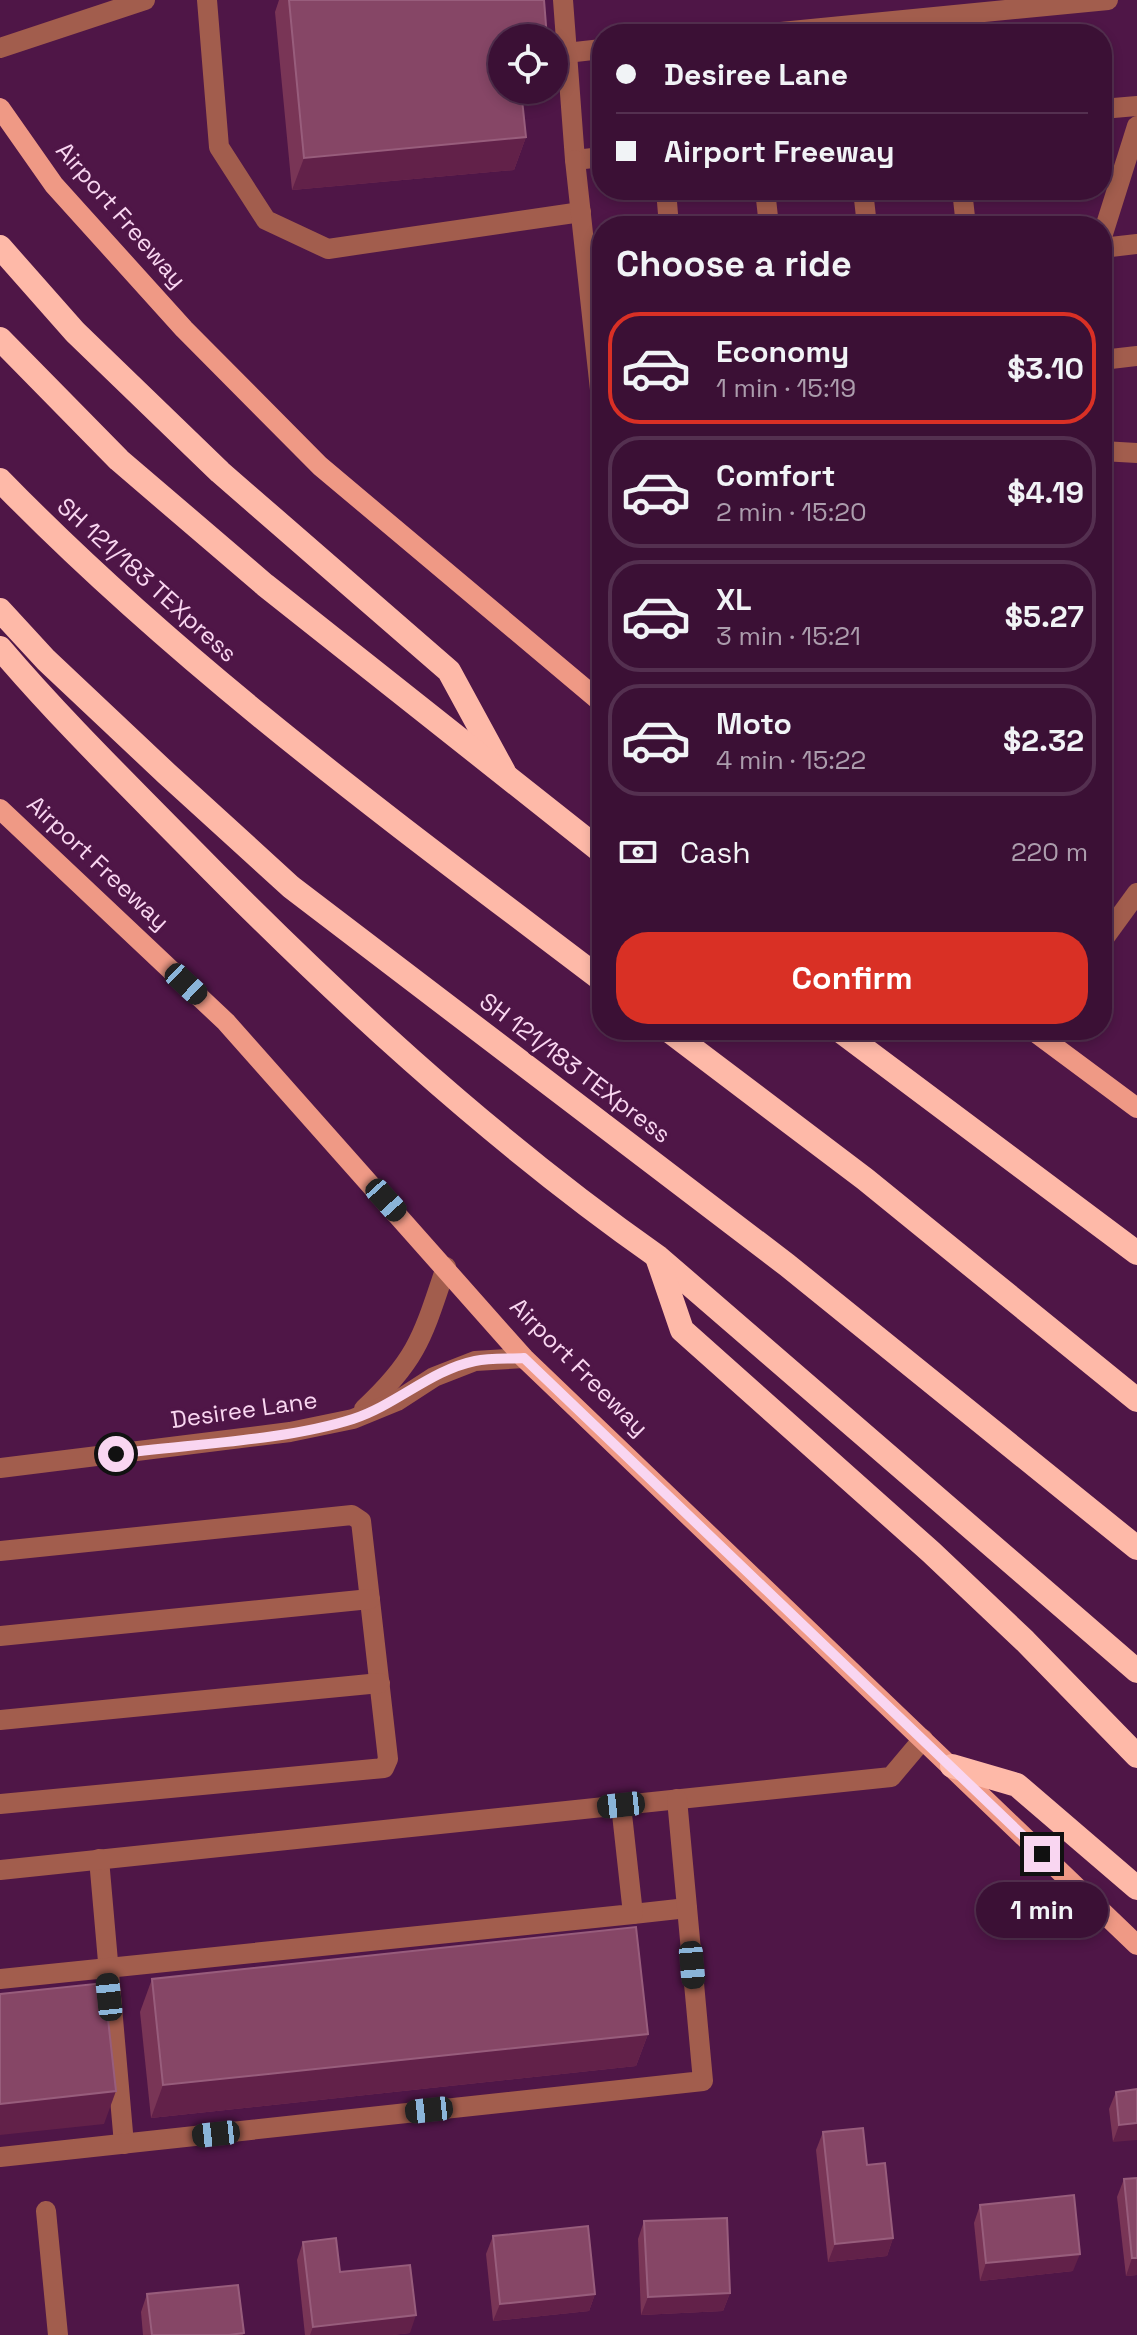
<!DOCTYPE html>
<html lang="en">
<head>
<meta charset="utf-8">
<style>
  :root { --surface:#3b1035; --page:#461e41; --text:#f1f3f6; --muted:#ac9dad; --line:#543050; --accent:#d93025 }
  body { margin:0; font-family:"Space Grotesk",sans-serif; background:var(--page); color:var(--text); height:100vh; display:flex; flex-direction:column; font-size:30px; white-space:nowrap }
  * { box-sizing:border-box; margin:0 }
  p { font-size:26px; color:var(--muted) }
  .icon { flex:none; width:44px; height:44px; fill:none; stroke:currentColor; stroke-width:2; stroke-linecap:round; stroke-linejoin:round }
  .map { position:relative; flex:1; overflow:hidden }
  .drawer { position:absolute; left:592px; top:216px; width:520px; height:824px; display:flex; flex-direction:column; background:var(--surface); border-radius:32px; box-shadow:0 4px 12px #0003,0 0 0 2px var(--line) }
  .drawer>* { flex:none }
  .guide { position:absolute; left:592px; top:24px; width:520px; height:176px; border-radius:32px; box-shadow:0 4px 12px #0003,0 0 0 2px var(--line); display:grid; align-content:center; height:176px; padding:0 24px; background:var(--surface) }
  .buttons { position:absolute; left:488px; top:24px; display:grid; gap:16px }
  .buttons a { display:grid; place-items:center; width:80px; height:80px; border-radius:50%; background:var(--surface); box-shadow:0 4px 12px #0003,0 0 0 2px var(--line); font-size:40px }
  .end { position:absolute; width:36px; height:36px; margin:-18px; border:10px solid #f9d6f1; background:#111; box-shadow:0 0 0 4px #111 }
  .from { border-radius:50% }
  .bubble { position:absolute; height:56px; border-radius:28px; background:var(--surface); box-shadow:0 4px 12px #0003,0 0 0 2px var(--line); font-size:26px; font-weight:700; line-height:56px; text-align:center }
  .car { position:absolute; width:24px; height:48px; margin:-24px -12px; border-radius:10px; box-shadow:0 0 6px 2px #0007; background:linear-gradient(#222 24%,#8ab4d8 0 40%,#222 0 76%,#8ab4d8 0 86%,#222 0) }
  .guide b { display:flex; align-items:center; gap:28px; height:76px; font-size:30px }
  .guide b+b { border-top:2px solid var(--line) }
  .guide i { width:20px; height:20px; background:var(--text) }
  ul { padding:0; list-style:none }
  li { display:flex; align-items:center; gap:24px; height:112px; margin:0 16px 12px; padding:0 8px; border:4px solid var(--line); border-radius:32px }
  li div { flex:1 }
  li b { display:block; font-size:30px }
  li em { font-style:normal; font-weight:700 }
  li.on { border-color:var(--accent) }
  li>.icon { width:72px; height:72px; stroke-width:1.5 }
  h2 { padding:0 24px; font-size:36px; line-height:96px }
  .pay { display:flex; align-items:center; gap:20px; height:88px; padding:0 24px; font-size:30px }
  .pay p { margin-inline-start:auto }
  .action { display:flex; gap:16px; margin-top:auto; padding:16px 24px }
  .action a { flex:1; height:92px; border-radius:32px; background:var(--accent); color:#fff; font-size:32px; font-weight:700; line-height:92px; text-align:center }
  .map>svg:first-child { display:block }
</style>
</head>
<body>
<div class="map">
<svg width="1137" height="2335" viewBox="0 0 1137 2335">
  <rect width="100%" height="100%" fill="#4f1647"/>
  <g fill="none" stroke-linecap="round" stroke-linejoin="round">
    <g stroke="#a25d4d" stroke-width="20">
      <path d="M207,0L219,147L266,220L328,249L581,212"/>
      <path d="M563,0L575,160L602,157"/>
      <path d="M759,34L1108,0"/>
      <path d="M0,48L145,0"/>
      <path d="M566,53L602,49"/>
      <path d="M1102,109L1137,106"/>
      <path d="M575,160L602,408"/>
      <path d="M666,190L669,226"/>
      <path d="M765,190L769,226"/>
      <path d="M863,190L867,226"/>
      <path d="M962,190L966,226"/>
      <path d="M1102,237L1137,126"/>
      <path d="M1102,248L1137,244"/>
      <path d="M1102,360L1137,356"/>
      <path d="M1102,451L1137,453"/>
      <path d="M1102,941L1137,893"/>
      <path d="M364,1409C418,1359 423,1335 446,1267"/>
      <path d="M0,1468L290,1432L353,1419L397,1401L434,1377L475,1361L524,1358"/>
      <path d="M0,1551L352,1515L361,1521L388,1759L384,1768L0,1804"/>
      <path d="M0,1636L370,1599"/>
      <path d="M0,1720L380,1683"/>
      <path d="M99,1859L124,2144"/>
      <path d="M0,1870L891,1777L923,1739"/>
      <path d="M633,1914L687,1908"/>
      <path d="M0,1979L633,1914L621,1805"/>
      <path d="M0,2157L703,2081L677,1799"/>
      <path d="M46,2211L58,2335"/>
    </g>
    <g stroke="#ef9985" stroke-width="20">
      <path d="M0,108L54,185L184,329L320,466L602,703"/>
      <path d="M0,809L226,1022L524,1358L1137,1945"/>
      <path d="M1032,1030L1137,1108"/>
    </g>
    <g stroke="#feb9a8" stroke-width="24">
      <path d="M0,247L75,332L220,472L449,671L504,772"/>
      <path d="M0,339L119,460L265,585L602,852"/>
      <path d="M0,480C183,668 394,822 602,980"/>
      <path d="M0,610L46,660L167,774L291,887L787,1265L1137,1548"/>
      <path d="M0,648C58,716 121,778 184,842C331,992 486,1136 658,1257L1137,1671"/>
      <path d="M668,1030L865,1179L1137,1400"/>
      <path d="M839,1030L1137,1253"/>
      <path d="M658,1260L682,1330L931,1552L1025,1641L1137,1756"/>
      <path d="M952,1766L1017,1785L1137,1888"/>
    </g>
  </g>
  <g fill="#793556">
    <path d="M279,0H544L502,38L526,137L514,170L292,190L275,12Z"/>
    <path d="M152,1979L648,2034L636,2066L151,2118L140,2012Z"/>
    <path d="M1137,2089L1113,2142L1109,2109L1116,2092Z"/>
    <path d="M823,2132L867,2165L893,2238L887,2256L828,2262L816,2150Z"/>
    <path d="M1124,2179L1137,2275L1126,2276L1117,2197Z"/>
    <path d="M980,2205L1073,2271L980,2281L974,2223Z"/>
    <path d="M644,2221L730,2293L723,2311L641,2315L638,2239Z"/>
    <path d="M493,2236L595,2294L589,2311L493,2321L486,2254Z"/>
    <path d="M303,2242L340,2272L410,2333L392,2335H305L297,2260Z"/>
    <path d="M147,2294L244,2333L243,2335H143L141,2312Z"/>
  </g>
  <g fill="#622149">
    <path d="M526,137L514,170L292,190L304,158Z"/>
    <path d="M648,2034L636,2066L151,2118L163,2085Z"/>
    <path d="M116,2091L104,2124L0,2135V2104Z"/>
    <path d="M1137,2123V2140L1113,2142L1119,2125Z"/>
    <path d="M893,2238L887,2256L828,2262L835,2244Z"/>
    <path d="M1080,2254L1073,2271L980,2281L986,2263Z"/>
    <path d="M1132,2258H1137V2275L1126,2276Z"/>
    <path d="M730,2293L723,2311L641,2315L648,2297Z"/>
    <path d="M595,2294L589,2311L493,2321L500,2304Z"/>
    <path d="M416,2315L410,2333L392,2335H310L313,2327Z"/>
  </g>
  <g fill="#864666" stroke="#985d7c" stroke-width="2">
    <path d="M289,0H544L547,38H502V90H521L526,137L304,158Z"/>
    <path d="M636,1927L648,2034L163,2085L152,1979Z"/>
    <path d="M104,1983L116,2091L0,2104V1994Z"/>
    <path d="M1137,2089V2123L1119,2125L1116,2092Z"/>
    <path d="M863,2128L867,2165L885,2163L893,2238L835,2244L823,2132Z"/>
    <path d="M1137,2178V2258H1132L1124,2179Z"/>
    <path d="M1074,2195L1080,2254L986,2263L980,2205Z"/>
    <path d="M727,2218L730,2293L648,2297L644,2221Z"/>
    <path d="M588,2226L595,2294L500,2304L493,2236Z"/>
    <path d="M336,2238L340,2272L410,2265L416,2315L313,2327L303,2242Z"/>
    <path d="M238,2285L244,2333L229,2335H152L147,2294Z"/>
  </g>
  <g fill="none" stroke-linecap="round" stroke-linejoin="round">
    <path stroke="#f9d6f1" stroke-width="10" d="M116,1454C190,1444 284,1441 353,1419C396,1405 431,1370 475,1361C490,1358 508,1359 524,1358L1042,1854"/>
  </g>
  <g text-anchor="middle" stroke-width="7" stroke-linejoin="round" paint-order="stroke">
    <g font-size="24" fill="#f9d6f1" stroke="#4f1647">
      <text transform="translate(121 215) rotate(49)" y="8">Airport Freeway</text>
      <text transform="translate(147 580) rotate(42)" y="8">SH 121/183 TEXpress</text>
      <text transform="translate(98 863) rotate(43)" y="8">Airport Freeway</text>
      <text transform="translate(575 1068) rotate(37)" y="8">SH 121/183 TEXpress</text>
      <text transform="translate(579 1367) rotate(45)" y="8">Airport Freeway</text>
      <text transform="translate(244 1410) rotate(-8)" y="8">Desiree Lane</text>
    </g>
  </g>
</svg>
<div class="buttons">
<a><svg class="icon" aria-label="locate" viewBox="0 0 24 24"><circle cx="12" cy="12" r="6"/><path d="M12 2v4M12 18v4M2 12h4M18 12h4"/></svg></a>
</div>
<i class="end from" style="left:116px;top:1454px"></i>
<i class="end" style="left:1042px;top:1854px"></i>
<div class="bubble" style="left:976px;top:1882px;width:132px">1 min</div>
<i class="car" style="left:186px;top:984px;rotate:133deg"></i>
<i class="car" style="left:386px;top:1200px;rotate:138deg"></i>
<i class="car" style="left:621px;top:1805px;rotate:264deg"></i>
<i class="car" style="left:692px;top:1965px;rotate:175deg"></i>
<i class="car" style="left:109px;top:1997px;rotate:354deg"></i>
<i class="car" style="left:429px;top:2110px;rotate:264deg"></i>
<i class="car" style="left:216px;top:2134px;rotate:264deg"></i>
<div class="guide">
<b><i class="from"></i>Desiree Lane</b>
<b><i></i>Airport Freeway</b>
</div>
<section class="drawer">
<h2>Choose a ride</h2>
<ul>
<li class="on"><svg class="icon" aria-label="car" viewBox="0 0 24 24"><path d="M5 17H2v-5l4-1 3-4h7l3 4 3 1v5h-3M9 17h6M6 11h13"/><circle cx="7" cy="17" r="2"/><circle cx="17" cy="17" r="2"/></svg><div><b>Economy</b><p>1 min · 15:19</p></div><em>$3.10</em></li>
<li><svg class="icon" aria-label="car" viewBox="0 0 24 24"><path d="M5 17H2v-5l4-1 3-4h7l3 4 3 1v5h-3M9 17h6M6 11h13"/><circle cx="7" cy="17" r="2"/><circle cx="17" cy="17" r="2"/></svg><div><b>Comfort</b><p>2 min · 15:20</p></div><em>$4.19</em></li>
<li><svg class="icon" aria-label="car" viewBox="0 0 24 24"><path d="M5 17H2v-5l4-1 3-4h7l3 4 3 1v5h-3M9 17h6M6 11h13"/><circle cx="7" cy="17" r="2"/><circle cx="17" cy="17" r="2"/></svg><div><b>XL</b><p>3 min · 15:21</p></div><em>$5.27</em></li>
<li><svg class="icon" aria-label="car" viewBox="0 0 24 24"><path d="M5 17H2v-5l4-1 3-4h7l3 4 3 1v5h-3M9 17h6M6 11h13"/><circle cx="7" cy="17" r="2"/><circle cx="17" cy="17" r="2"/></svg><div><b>Moto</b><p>4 min · 15:22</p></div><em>$2.32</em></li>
</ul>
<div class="pay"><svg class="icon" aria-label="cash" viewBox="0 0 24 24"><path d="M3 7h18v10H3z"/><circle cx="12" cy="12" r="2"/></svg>Cash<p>220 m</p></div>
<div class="action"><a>Confirm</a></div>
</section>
</div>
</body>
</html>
